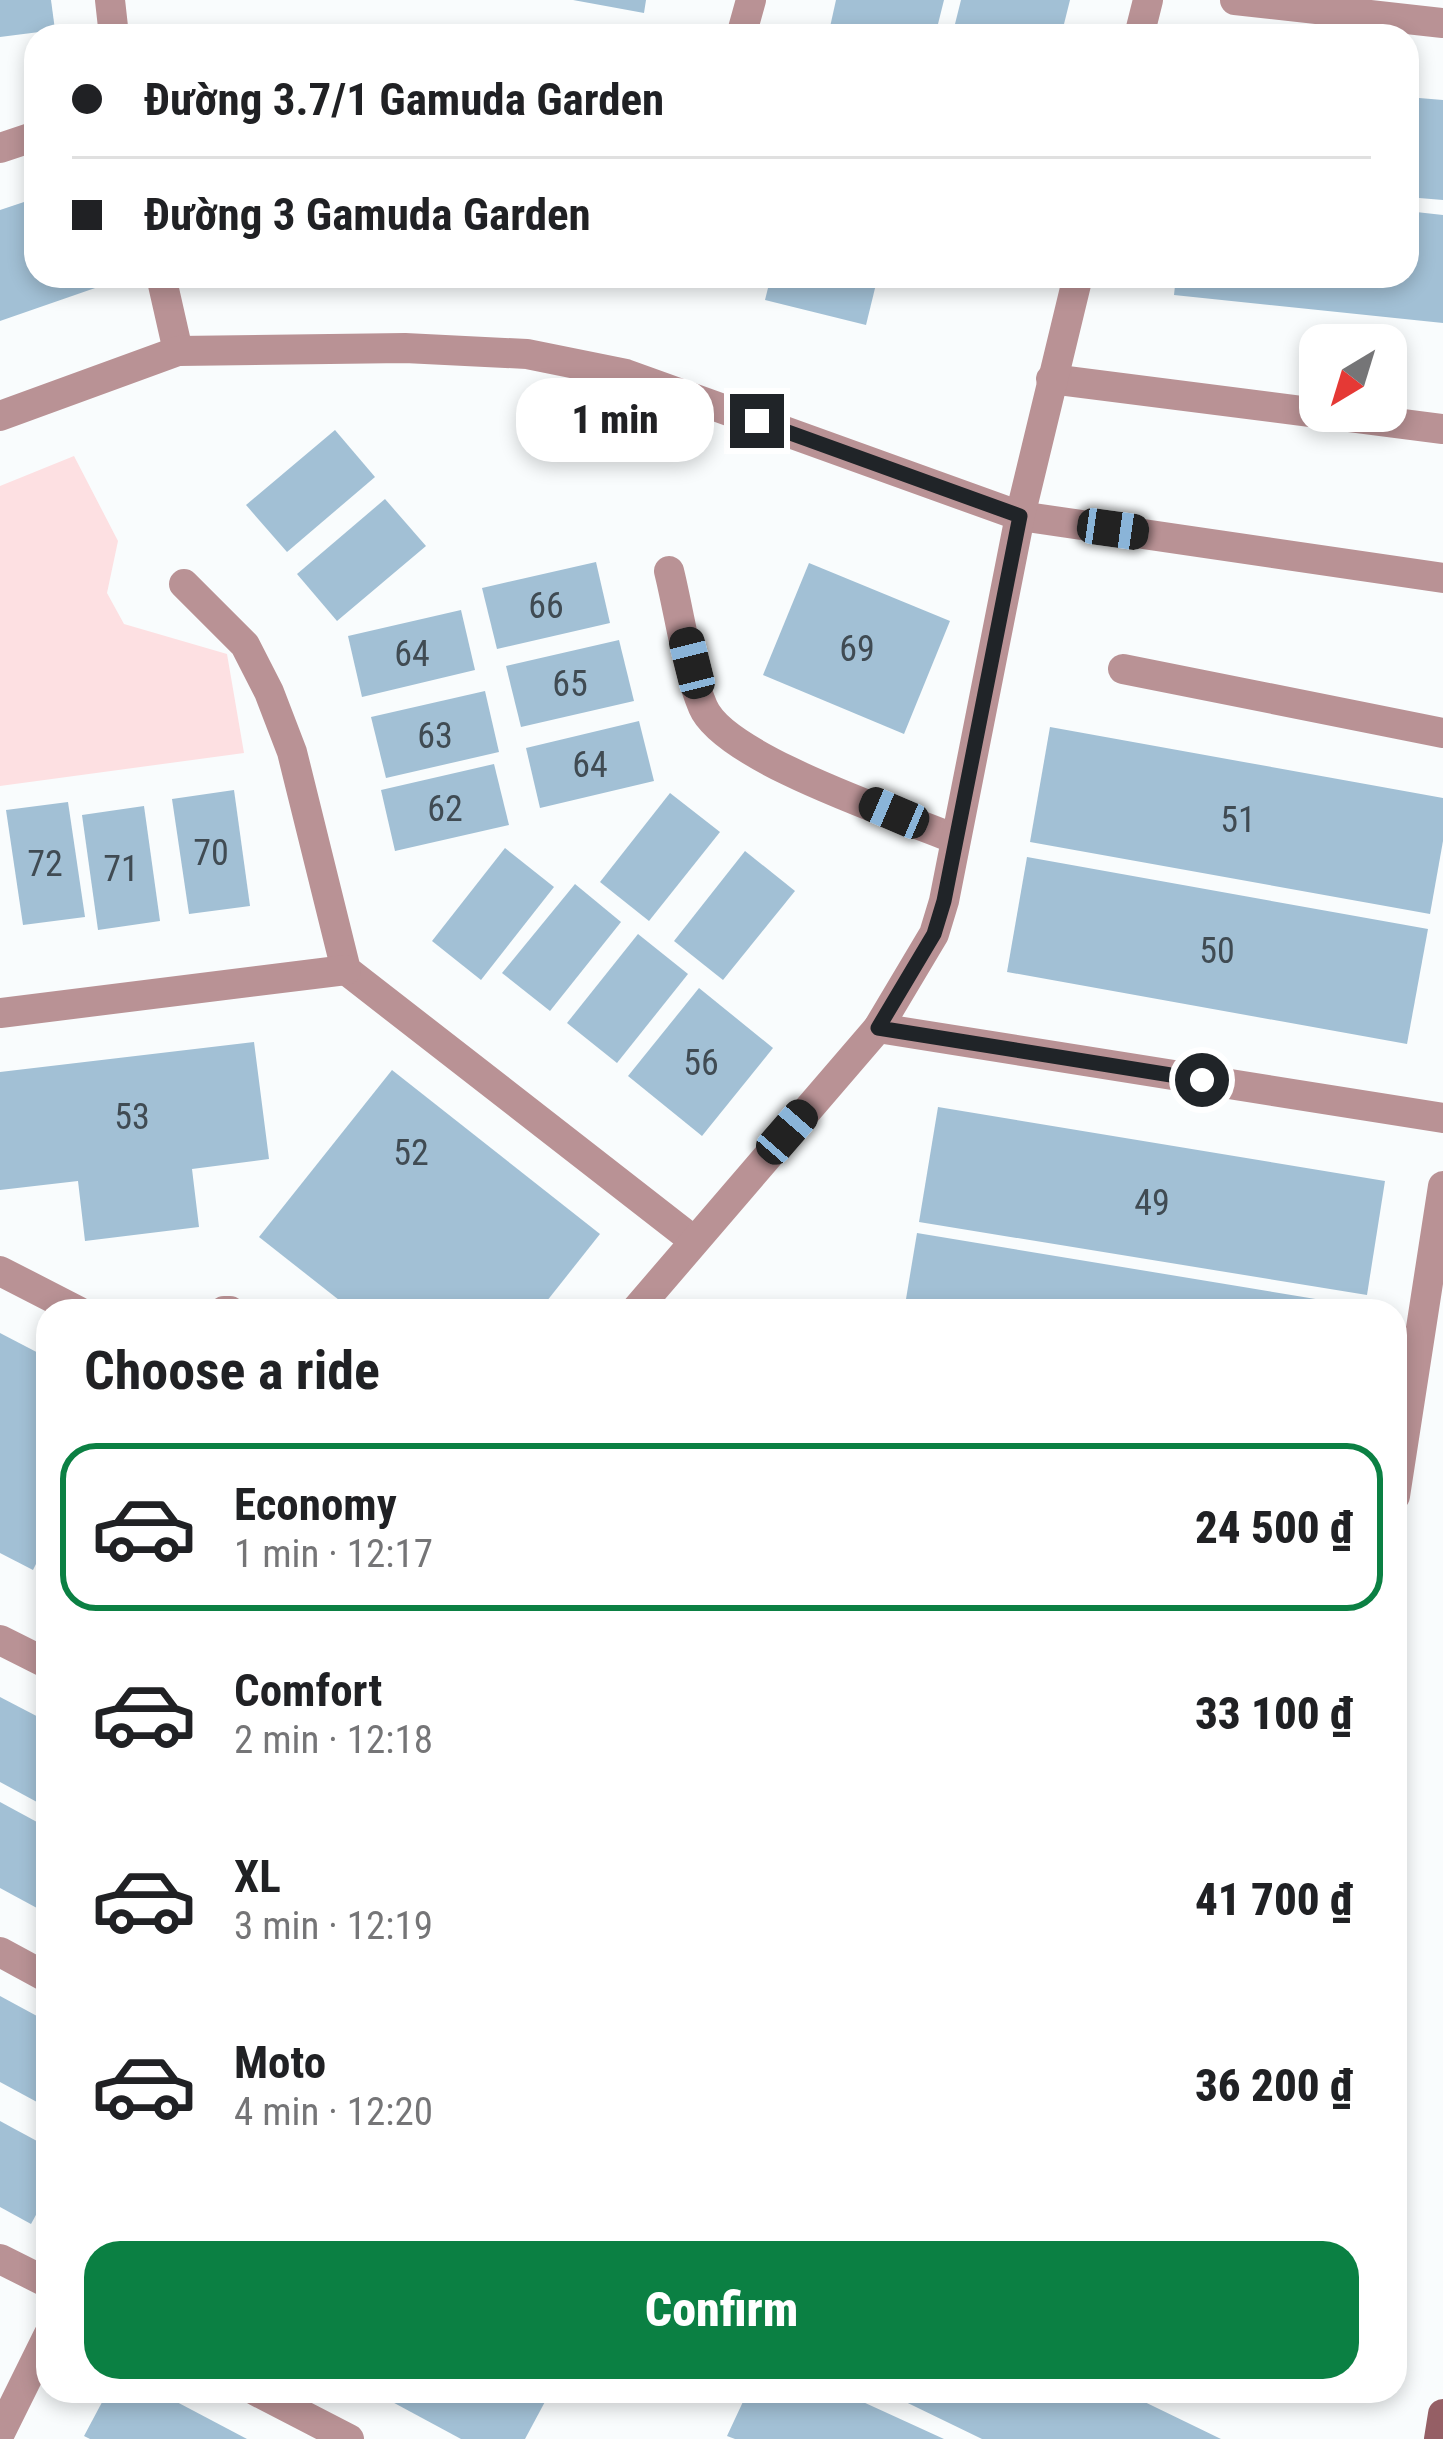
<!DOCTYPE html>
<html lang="en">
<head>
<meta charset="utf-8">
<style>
  :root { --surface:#fff; --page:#f2f2f2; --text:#202124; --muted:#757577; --line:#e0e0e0; --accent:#0b8043 }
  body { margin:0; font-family:"Roboto Condensed",sans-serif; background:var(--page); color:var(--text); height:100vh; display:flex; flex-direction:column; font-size:45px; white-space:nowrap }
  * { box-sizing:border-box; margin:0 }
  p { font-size:39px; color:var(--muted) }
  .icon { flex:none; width:66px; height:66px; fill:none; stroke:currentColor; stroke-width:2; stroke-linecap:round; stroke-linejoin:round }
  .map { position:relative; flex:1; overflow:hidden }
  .sheet { position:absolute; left:36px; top:1299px; width:1371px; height:1104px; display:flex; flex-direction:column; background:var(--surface); border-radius:36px; box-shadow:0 6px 18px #0003 }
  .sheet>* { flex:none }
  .top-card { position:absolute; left:24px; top:24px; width:1395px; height:264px; border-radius:36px; box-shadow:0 6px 18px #0003; display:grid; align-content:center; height:264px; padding:0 48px; background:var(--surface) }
  .needle { width:78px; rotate:218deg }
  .tools { position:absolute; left:1299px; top:324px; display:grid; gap:24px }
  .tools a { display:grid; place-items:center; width:108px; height:108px; border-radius:24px; background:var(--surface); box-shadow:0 6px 18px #0003; font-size:60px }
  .end { position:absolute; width:54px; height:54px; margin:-27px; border:15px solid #202428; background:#fff; box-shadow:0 0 0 6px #fff }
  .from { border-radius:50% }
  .bubble { position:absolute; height:84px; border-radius:36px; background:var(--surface); box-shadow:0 6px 18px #0003; font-size:39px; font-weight:800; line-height:84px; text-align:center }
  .car { position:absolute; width:36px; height:72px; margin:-36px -18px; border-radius:15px; box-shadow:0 0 9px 3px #0007; background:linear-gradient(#222 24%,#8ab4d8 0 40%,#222 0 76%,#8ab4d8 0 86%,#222 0) }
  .top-card b { display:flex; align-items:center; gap:42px; height:114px; font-size:45px }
  .top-card b+b { border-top:3px solid var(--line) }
  .top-card i { width:30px; height:30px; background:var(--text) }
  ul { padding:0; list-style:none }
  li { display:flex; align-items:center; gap:36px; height:168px; margin:0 24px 18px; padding:0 24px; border:6px solid transparent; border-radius:36px }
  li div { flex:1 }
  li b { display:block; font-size:45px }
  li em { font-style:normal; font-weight:800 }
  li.selected { border-color:var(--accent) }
  li>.icon { width:108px; height:108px; stroke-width:1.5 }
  h2 { padding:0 48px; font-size:54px; line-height:144px }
  .cta { display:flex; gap:24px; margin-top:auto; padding:24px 48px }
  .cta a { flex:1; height:138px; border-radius:36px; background:var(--accent); color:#fff; font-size:48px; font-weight:800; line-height:138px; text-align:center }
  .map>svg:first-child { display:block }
</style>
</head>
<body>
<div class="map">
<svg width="1443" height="2439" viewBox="0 0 1443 2439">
  <rect width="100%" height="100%" fill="#f9fcfd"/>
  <path fill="#fde0e2" d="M74,456L118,541L107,593L124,624L227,654L244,753L0,786V486Z"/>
  <g fill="#a2c0d5">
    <path d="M0,0H51L55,30L0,37Z"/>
    <path d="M573,0H646L644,13Z"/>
    <path d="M836,0H944L935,36H828Z"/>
    <path d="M961,0H1070L1061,36H952Z"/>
    <path d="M1407,97L1443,100V200L1407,197Z"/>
    <path d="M36,198V276H95L98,287L0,321V210Z"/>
    <path d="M1407,211L1443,215V323L1174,295L1176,276H1407Z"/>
    <path d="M771,276H878L866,325L765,300Z"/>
    <path d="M335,430L375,477L287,552L246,505Z"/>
    <path d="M385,499L426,546L337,621L297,574Z"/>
    <path d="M596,562L610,623L497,649L482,588Z"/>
    <path d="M809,563L950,621L904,734L763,675Z"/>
    <path d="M461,610L475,670L362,697L348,636Z"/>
    <path d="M619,640L634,701L521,727L506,666Z"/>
    <path d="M485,691L499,752L386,778L371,717Z"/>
    <path d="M639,721L654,781L540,808L526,748Z"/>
    <path d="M1050,727L1443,798V841L1430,914L1030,842Z"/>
    <path d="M494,764L509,825L395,851L381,790Z"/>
    <path d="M234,790L250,906L189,914L172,799Z"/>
    <path d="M670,793L720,832L649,921L600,882Z"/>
    <path d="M68,802L85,917L23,925L6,810Z"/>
    <path d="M144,806L160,921L98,930L82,815Z"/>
    <path d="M505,848L554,887L481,980L432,941Z"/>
    <path d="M745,851L795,891L723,980L674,941Z"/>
    <path d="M1027,857L1428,929L1407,1044L1007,972Z"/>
    <path d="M575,884L621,922L550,1011L502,973Z"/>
    <path d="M638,934L688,974L617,1063L567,1023Z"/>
    <path d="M699,988L773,1048L702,1136L628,1076Z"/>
    <path d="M254,1042L269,1159L192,1169L199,1227L85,1241L78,1181L0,1190V1072Z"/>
    <path d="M392,1070L600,1234L539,1311H353L259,1237Z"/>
    <path d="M938,1107L1385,1181L1367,1295L919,1222Z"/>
    <path d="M917,1233L1364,1307L1363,1311H904Z"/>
    <path d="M0,1333L48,1358V1540L33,1570L0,1553Z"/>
    <path d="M0,1697L48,1722V1808L0,1782Z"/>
    <path d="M0,1802L48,1828V1914L0,1888Z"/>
    <path d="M0,1996L48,2022V2108L0,2082Z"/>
    <path d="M0,2121L48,2147V2193L31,2224L0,2207Z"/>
    <path d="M108,2391H156L247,2439H90L84,2436Z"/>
    <path d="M372,2391H533L547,2398L525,2439H461Z"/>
    <path d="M748,2391H839L944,2439H735L727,2436Z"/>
    <path d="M883,2391H1122L1221,2439H982Z"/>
  </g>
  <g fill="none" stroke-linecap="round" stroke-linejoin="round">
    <g stroke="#b99295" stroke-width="30">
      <path d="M110,0L114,36"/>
      <path d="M1235,0L1443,23"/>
      <path d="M741,36L751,0"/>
      <path d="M1139,36L1148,0"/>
      <path d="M0,148L36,136"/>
      <path d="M161,276L178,351"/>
      <path d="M1051,379L1443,429"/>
      <path d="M0,416L178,351L405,348L527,354L626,374L1020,516L1443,578"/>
      <path d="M669,571C679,611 687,670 703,707C725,759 900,816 955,839"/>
      <path d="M184,584L245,645L269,692L292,752L346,970L693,1240"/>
      <path d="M1123,669L1443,733"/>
      <path d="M0,1013L346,970"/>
      <path d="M878,1028L1443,1118"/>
      <path d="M0,1271L78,1311"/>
      <path d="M224,1311H230"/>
      <path d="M635,1311L878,1028L934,934L944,901L1020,516L1078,276"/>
      <path d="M1395,1496L1443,1186"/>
      <path d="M0,1640L48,1664"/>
      <path d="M0,1952L48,1978"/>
      <path d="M0,2259L48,2283"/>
      <path d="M256,2391L349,2439"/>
      <path d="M0,2433L48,2336"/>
    </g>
    <path stroke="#955f65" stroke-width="30" d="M1439,2439L1443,2414"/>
  </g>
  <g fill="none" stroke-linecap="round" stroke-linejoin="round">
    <path stroke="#202428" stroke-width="15" d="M757,421L1020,516L944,901L934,934L878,1028L1202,1080"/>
  </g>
  <g text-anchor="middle" stroke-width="9" stroke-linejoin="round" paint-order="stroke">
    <g font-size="36" fill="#404b53">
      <text x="546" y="618">66</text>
      <text x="857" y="661">69</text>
      <text x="412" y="666">64</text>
      <text x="570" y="696">65</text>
      <text x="435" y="748">63</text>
      <text x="590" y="777">64</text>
      <text x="445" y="821">62</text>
      <text x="1238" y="832">51</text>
      <text x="211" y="865">70</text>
      <text x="45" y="876">72</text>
      <text x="121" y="881">71</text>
      <text x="1217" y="963">50</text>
      <text x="701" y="1075">56</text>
      <text x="132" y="1129">53</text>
      <text x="411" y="1165">52</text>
      <text x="1152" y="1215">49</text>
    </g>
  </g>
</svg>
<div class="tools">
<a><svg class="needle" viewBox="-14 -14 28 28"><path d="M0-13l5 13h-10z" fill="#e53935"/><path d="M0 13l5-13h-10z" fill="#757577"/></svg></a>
</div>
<i class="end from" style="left:1202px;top:1080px"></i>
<i class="end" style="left:757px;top:421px"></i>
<div class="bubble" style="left:516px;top:378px;width:198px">1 min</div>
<i class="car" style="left:1113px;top:529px;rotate:98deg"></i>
<i class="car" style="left:692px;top:663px;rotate:346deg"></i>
<i class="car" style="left:894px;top:813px;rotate:293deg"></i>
<i class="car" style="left:787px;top:1132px;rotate:41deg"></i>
<div class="top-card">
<b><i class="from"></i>Đường 3.7/1 Gamuda Garden</b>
<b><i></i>Đường 3 Gamuda Garden</b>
</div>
<section class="sheet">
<h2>Choose a ride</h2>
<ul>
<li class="selected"><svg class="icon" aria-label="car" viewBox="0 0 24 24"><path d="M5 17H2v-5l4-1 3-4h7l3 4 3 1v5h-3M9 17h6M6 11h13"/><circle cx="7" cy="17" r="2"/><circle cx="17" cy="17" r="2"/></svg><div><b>Economy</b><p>1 min · 12:17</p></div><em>24 500 ₫</em></li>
<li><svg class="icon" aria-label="car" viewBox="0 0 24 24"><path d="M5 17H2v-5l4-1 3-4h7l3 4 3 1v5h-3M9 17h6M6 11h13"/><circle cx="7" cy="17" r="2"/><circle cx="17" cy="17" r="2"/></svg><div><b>Comfort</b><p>2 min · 12:18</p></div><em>33 100 ₫</em></li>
<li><svg class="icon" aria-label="car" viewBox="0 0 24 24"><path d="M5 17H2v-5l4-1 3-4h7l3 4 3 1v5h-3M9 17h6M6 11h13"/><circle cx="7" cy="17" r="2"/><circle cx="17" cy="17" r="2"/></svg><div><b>XL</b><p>3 min · 12:19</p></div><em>41 700 ₫</em></li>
<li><svg class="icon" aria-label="car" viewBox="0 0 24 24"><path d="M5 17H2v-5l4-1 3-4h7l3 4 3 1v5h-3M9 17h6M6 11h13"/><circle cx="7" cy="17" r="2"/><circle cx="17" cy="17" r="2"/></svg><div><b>Moto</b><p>4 min · 12:20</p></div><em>36 200 ₫</em></li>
</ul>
<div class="cta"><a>Confirm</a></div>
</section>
</div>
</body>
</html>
